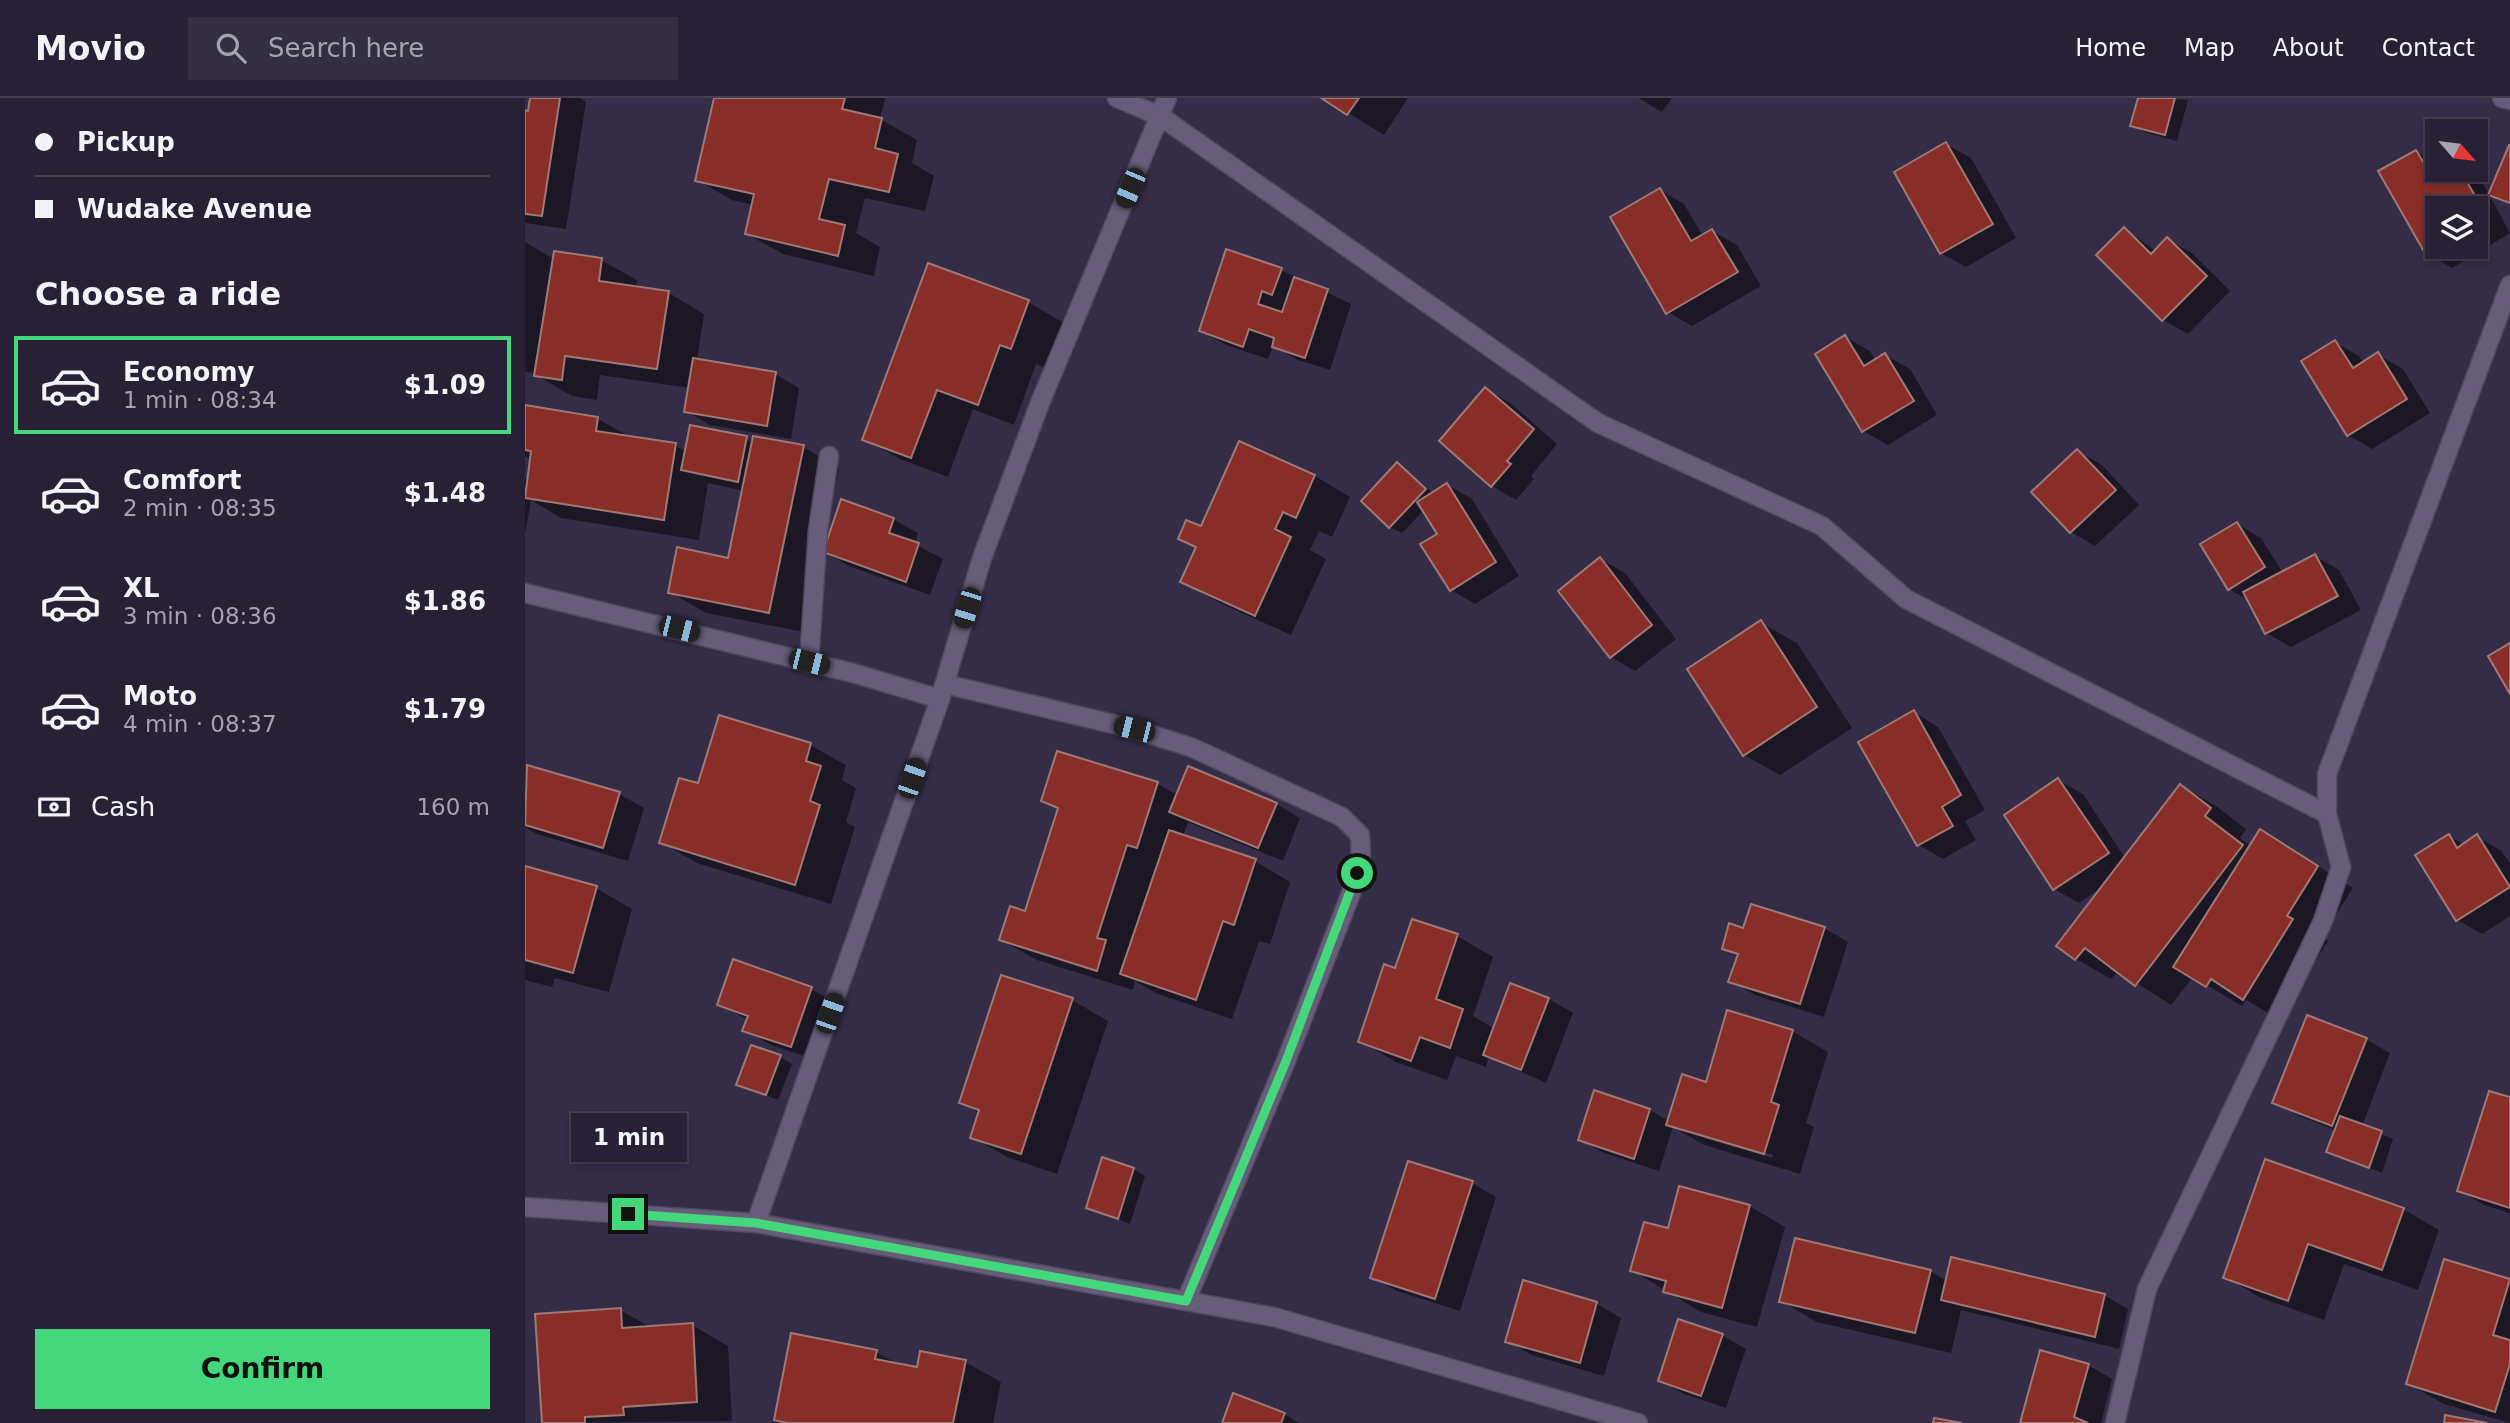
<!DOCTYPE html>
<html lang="en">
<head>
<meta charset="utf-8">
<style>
  :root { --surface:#282135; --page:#342e41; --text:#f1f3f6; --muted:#a5a3ad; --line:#443e50; --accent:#44d77b }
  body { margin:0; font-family:"DejaVu Sans",sans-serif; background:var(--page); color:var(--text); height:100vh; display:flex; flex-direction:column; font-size:26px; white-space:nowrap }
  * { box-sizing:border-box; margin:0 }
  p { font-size:23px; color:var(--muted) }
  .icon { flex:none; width:38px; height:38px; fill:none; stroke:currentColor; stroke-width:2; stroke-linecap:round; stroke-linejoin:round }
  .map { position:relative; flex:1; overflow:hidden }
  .side { display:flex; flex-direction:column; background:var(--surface); width:525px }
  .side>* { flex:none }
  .top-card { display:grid; align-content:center; height:154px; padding:0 35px; background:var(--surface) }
  .needle { width:46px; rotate:118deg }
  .buttons { position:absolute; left:1900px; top:21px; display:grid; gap:14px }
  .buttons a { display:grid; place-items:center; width:63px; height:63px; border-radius:0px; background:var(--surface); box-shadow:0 4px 10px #0003,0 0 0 2px var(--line); font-size:35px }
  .end { position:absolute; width:32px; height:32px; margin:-16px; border:9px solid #44d77b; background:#111; box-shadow:0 0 0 4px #111 }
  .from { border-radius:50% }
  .bubble { position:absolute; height:49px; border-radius:0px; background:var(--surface); box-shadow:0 4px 10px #0003,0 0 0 2px var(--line); font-size:23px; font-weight:600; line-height:49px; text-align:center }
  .car { position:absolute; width:21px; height:42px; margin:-21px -10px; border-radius:9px; box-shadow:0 0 5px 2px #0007; background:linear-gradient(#222 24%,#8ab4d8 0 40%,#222 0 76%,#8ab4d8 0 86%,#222 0) }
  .top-card b { display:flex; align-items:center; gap:24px; height:66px; font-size:26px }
  .top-card b+b { border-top:2px solid var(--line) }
  .top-card i { width:18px; height:18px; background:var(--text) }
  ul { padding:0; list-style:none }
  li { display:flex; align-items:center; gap:21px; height:98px; margin:0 14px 10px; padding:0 21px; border:4px solid transparent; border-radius:0px }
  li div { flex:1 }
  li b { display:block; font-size:26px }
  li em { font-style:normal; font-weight:600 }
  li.on { border-color:var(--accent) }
  li>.icon { width:63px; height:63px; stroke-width:1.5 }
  h2 { padding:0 35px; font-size:32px; line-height:84px }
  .pay { display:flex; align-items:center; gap:18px; height:77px; padding:0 35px; font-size:26px }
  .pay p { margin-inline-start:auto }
  .cta { display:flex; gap:14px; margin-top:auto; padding:14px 35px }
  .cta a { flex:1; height:80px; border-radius:0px; background:var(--accent); color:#111; font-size:28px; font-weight:600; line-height:80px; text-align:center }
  header { display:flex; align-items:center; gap:42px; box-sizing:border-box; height:98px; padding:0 35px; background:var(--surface); border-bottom:2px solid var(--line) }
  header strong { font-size:33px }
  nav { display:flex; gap:38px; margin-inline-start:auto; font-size:24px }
  .search { width:490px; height:63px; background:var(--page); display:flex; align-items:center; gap:18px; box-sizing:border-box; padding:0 24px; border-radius:0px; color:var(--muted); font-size:26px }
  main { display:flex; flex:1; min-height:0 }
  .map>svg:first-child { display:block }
</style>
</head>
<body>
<header>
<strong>Movio</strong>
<div class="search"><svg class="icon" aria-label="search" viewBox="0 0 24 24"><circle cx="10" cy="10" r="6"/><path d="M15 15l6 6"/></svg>Search here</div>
<nav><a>Home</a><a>Map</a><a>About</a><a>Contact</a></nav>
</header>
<main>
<section class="side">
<div class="top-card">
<b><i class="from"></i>Pickup</b>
<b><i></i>Wudake Avenue</b>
</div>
<h2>Choose a ride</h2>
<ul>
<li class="on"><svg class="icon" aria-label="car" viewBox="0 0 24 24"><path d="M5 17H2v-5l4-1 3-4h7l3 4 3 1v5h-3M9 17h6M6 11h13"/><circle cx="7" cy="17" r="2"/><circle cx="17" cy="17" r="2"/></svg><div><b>Economy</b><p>1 min · 08:34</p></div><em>$1.09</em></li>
<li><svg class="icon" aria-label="car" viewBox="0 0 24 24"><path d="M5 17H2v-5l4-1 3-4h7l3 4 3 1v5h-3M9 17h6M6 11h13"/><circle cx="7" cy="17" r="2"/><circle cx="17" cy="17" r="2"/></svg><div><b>Comfort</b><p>2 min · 08:35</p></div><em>$1.48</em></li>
<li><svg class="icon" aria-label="car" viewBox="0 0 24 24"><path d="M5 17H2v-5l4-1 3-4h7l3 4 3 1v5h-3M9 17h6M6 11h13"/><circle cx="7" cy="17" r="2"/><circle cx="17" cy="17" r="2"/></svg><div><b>XL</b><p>3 min · 08:36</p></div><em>$1.86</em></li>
<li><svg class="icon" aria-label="car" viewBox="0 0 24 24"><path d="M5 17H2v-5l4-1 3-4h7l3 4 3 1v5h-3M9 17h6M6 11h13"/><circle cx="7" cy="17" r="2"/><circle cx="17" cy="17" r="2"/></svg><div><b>Moto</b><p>4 min · 08:37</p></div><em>$1.79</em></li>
</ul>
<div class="pay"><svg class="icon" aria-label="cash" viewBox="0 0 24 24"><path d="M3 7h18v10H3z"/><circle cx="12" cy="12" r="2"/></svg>Cash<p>160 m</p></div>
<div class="cta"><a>Confirm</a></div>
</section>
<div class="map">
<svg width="1985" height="1325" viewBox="0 0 1985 1325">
  <rect width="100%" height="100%" fill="#352c47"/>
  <g fill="#0007" fill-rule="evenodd">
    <path d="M7,0H55L61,4L41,131L0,125V14L4,15Z"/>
    <path d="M190,0H360L355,21L392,42L387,65L409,78L400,113L340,100L331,135L355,149L349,178L258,156L222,136L229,107L207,102L172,82Z"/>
    <path d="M799,0H883L859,37Z"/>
    <path d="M1113,0H1147L1137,14Z"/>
    <path d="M1615,0L1663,2L1652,43L1619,34L1607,27Z"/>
    <path d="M1421,46L1446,60L1491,140L1441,169L1416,155Z"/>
    <path d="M1891,54L1913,66V72H1918L1923,80L1935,73L1959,87L1985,135L1927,170L1902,155ZM1913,110H1951V149H1913Z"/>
    <path d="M1135,92L1159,106L1178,138L1187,133L1212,147L1236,188L1167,228L1143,214Z"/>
    <path d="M1599,131L1631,153L1642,141L1667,155L1705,193L1663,236L1638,222Z"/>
    <path d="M0,144L29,161L76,162L112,182L111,190L144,195L179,216L172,262L250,276L274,290L266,341L185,327L161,313L165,290L75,277L72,302L47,298L11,277L14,260L11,259L8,275L0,274Z"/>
    <path d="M756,172L826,206L805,272L773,262L748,248L743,261L701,247L676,233Z"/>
    <path d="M503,204L539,225L522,271L511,266L489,327L448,311L423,379L375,361L339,341Z"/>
    <path d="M1320,239L1345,253L1351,263L1360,257L1385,271L1412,317L1363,347L1338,333Z"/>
    <path d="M1810,244L1834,258L1839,265L1853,257L1878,271L1905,315L1847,351L1823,337Z"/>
    <path d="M961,291L985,305L1032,346L1006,378L1009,381L991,402L967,388Z"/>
    <path d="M0,309L73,321L107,340L150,347L162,354L167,329L229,344L278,349L314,370L279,534L181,515L145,494L204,462L219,393L183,385L174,442L36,420L6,402L0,436V380L3,382L7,362L0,358Z"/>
    <path d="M715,345L790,378L825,399L807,439L794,433L785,452L801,461L766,537L693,504L657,484L672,450L655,440L677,431Z"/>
    <path d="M1552,353L1577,367L1614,407L1570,448L1546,434Z"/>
    <path d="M873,366L909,396L923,387L947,401L994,478L950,506L926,492L914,436L899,412L877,435L865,429Z"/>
    <path d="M368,421L393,435L390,446L418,461L405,497L324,468L300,454Z"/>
    <path d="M1712,426L1736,440L1758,475L1790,458L1814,472L1836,512L1766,549L1741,535L1725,503L1704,491Z"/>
    <path d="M1075,461L1100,475L1151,541L1110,573L1086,559Z"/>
    <path d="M1236,525L1272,545L1327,630L1255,677L1219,657Z"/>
    <path d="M1389,614L1413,629L1460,712L1440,723L1451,742L1418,761L1394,747Z"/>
    <path d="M285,647L321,667L317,682L331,690L321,724L330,729L306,806L172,765L136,744Z"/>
    <path d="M533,655L633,686L652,697L751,706L775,720L758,763L663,724L658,738L730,763L765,784L745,846L734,843L707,921L633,896L610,883L608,892L512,862L476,842L501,815L534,712L518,703Z"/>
    <path d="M3,669L94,696L119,710L103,763L12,736L0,729V679Z"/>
    <path d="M1533,682L1558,696L1600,760L1656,688L1691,708L1721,731L1715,740L1726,748L1771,754L1828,790L1797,839L1803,843L1754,921L1721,902L1717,908L1668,879L1646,907L1593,873L1586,881L1551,861L1577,789L1554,805L1529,791Z"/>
    <path d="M1924,738L1939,747L1952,739L1977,753L1985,766V818L1957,836L1932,822Z"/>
    <path d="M0,770L71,790L107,811L84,894L30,880L27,889L0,882Z"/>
    <path d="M888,823L932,838L968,859L948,918L970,931L986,888L1024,901L1048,915L1021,985L964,959L961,969L931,958L922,982L871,964L835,943L871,872Z"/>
    <path d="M1299,830L1323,844L1299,919L1230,897L1206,883L1214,859L1199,850L1219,832Z"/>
    <path d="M286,891L311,905L290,962L244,946L220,932L223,922L194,906Z"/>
    <path d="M547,902L583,923L532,1076L482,1059L447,1039L454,1015L436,1004Z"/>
    <path d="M1267,933L1303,954L1281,1025L1289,1029L1275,1076L1179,1047L1148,1029L1134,1073L1079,1055L1055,1041L1070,994L1125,1012L1144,1023L1182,986ZM1179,1037L1248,1057L1247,1060L1179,1040Z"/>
    <path d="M1841,941L1865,955L1837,1028L1868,1041L1857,1075L1803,1053L1811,1032L1774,1018L1750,1004Z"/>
    <path d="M255,959L267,966L253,1002L214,986Z"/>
    <path d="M1985,1001V1115L1959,1107L1934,1092Z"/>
    <path d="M1742,1063L1878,1111L1914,1132L1893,1192L1819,1166L1799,1222L1736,1200L1701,1179Z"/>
    <path d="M608,1071L620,1078L605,1126L563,1109Z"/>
    <path d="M947,1085L971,1099L935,1213L872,1193L847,1179Z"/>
    <path d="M1224,1108L1260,1129L1232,1229L1176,1214L1107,1172L1145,1132Z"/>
    <path d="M1920,1163L1985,1183V1325L1919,1306L1883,1286Z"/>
    <path d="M1405,1173L1422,1183L1579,1197L1603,1211L1594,1251L1436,1212L1426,1255L1292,1224L1256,1203Z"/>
    <path d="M999,1184L1072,1206L1096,1220L1079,1278L1007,1257L982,1243Z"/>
    <path d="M95,1212L127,1230L167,1227L203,1248L207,1323L19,1325Z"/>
    <path d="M1197,1237L1221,1251L1201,1310L1159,1296L1135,1282Z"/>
    <path d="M351,1254L376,1268L393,1272L440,1264L476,1284L468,1325H257L250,1321Z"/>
    <path d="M1563,1267L1587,1281L1576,1325H1497Z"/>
    <path d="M759,1316L774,1325H698Z"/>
  </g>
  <g fill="#882d28" stroke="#9f7975" stroke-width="2">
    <path d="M5,0H35L17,118L0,116V12L3,13Z"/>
    <path d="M189,0H320L317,11L357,20L350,50L373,56L364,94L304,81L294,121L320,127L313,158L220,136L229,96L170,83Z"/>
    <path d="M796,0H834L822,17Z"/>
    <path d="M1613,0H1650L1640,37L1605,28Z"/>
    <path d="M1421,44L1468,126L1415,156L1369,74Z"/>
    <path d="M1984,47H1985V105L1963,97Z"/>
    <path d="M1891,52L1911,85L1935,72L1963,120L1951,127V110H1913L1915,149L1901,157L1853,73Z"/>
    <path d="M1135,90L1166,143L1187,131L1213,174L1141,216L1085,119Z"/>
    <path d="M1599,129L1626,156L1642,139L1682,178L1637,223L1571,157Z"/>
    <path d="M701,151L757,170L747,197L737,193L733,206L757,214L769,179L803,191L780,260L747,249L749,240L724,231L718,249L674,233Z"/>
    <path d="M29,153L77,160L74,183L144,193L132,271L40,258L37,282L9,278Z"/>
    <path d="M403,165L504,202L486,251L475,247L453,307L412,292L386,360L337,342Z"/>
    <path d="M1320,237L1339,268L1360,255L1389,303L1337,334L1290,256Z"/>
    <path d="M1810,242L1828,270L1853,254L1882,301L1822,338L1776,263Z"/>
    <path d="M168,260L251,274L242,328L159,314Z"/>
    <path d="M960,289L1009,331L982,363L986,366L966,389L914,343Z"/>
    <path d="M0,307L73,319L71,333L151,345L139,422L0,400L6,353L0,352Z"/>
    <path d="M165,327L222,338L213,384L156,372Z"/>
    <path d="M228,338L279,347L244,515L143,495L152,449L203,460Z"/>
    <path d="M714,343L790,377L771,420L758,414L750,431L766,439L730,518L655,484L671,449L653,441L661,422L676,428Z"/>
    <path d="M1552,351L1591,392L1545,435L1506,394Z"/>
    <path d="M872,364L901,391L864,430L836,403Z"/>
    <path d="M922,385L971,464L925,493L895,446L912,436L892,404Z"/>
    <path d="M316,401L369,420L364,435L394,445L381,484L298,454Z"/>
    <path d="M1712,424L1740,469L1703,492L1675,446Z"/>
    <path d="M1790,456L1813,498L1740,536L1718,494Z"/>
    <path d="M1075,459L1127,527L1085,560L1033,493Z"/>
    <path d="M1236,522L1292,609L1218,658L1162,571Z"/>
    <path d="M1985,545V596L1963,558Z"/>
    <path d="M1389,612L1436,697L1417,709L1428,728L1392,748L1333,644Z"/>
    <path d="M194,617L286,645L281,663L296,668L285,703L295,707L270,787L134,745L154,680L173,685Z"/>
    <path d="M532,653L633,684L612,750L602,747L572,840L581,842L572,873L474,842L485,808L500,813L533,710L516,703Z"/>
    <path d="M2,667L95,694L78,750L0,727Z"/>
    <path d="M663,668L752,705L733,750L644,714Z"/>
    <path d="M1533,680L1584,755L1528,792L1479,717Z"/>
    <path d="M1655,686L1686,710L1680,718L1718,747L1610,888L1560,850L1550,862L1531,848Z"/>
    <path d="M1735,731L1793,768L1762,818L1768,821L1718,902L1686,881L1681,889L1648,869Z"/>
    <path d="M644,732L731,761L709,827L698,823L671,902L595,876Z"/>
    <path d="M1924,736L1932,750L1952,736L1985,789L1931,823L1890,757Z"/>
    <path d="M0,768L72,788L48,875L0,862Z"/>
    <path d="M1226,806L1300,829L1275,906L1203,884L1213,856L1197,851L1204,825L1218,830Z"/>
    <path d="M887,821L933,836L911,901L938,911L925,950L895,939L886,963L833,944L859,866L870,870Z"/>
    <path d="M208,861L287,889L266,949L217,933L223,918L192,907Z"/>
    <path d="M476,877L548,900L496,1056L445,1040L454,1012L434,1005Z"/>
    <path d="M985,885L1024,900L996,972L958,957Z"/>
    <path d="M1202,912L1268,932L1246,1004L1254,1007L1239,1056L1141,1027L1157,976L1181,984Z"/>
    <path d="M1782,917L1842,940L1807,1028L1747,1005Z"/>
    <path d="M226,947L256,957L241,997L211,987Z"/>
    <path d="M1069,992L1125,1011L1109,1061L1053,1042Z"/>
    <path d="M1964,993L1985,999V1110L1932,1093Z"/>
    <path d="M1815,1018L1857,1033L1844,1070L1801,1054Z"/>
    <path d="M577,1059L609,1070L593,1121L561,1110Z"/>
    <path d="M1740,1061L1879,1110L1857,1172L1783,1146L1763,1203L1698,1180Z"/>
    <path d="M883,1063L948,1083L910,1201L845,1180Z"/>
    <path d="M1154,1088L1225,1107L1197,1210L1138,1194L1141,1183L1105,1173L1119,1124L1143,1130Z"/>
    <path d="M1270,1140L1406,1172L1390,1235L1254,1204Z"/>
    <path d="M1426,1159L1580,1196L1570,1239L1416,1202Z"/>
    <path d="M1919,1161L1985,1181L1968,1237L1985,1242V1266L1970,1314L1881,1286Z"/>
    <path d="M998,1182L1072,1204L1055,1265L980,1244Z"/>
    <path d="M96,1210L97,1230L168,1225L172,1304L98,1309L99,1317L60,1319V1325H17L10,1216Z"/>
    <path d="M1153,1221L1198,1236L1176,1298L1133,1283Z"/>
    <path d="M266,1235L352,1252L350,1261L392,1269L395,1253L441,1262L428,1325H262L249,1322Z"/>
    <path d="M1515,1252L1564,1266L1549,1319L1563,1325H1495Z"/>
    <path d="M708,1295L760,1315L756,1325H697Z"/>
    <path d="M1920,1317L1962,1325H1919Z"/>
    <path d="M1409,1320L1437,1325H1408Z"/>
  </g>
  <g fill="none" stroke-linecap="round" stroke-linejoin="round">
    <defs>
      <g id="minor">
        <path d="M592,0L635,18L1073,325L1297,428L1381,501L1802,716"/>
        <path d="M1977,0L1985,2"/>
        <path d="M0,495L328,575L415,601"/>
        <path d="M284,564L293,432L304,358"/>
        <path d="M420,586L609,631L668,650L817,719L835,737L836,760L828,790L761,963L661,1203"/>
        <path d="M0,1109L231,1125L749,1219L1113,1325"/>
        <path d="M231,1125L415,601L457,460L515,305L642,0"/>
        <path d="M1590,1325L1622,1191L1798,823L1816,769L1802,716V676L1985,187"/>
      </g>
    </defs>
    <use href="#minor" stroke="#514960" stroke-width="21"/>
    <use href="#minor" stroke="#675d7b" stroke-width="18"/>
  </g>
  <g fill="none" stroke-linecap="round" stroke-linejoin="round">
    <path stroke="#44d77b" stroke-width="9" d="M103,1116L231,1125L661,1203L761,963L832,775"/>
  </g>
</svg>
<div class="buttons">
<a><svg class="needle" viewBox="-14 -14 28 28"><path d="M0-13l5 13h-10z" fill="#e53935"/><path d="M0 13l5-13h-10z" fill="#a5a3ad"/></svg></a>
<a><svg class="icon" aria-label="layers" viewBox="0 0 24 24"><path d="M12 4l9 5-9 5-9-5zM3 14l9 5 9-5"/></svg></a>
</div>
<i class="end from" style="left:832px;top:775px"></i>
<i class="end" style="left:103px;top:1116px"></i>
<div class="bubble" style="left:46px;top:1015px;width:116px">1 min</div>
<i class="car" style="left:605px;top:90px;rotate:203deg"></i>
<i class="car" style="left:442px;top:510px;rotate:197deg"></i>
<i class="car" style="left:154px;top:531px;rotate:104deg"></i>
<i class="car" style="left:284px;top:564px;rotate:104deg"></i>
<i class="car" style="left:609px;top:631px;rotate:284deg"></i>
<i class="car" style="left:387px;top:680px;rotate:19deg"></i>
<i class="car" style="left:305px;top:915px;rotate:19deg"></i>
</div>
</main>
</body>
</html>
